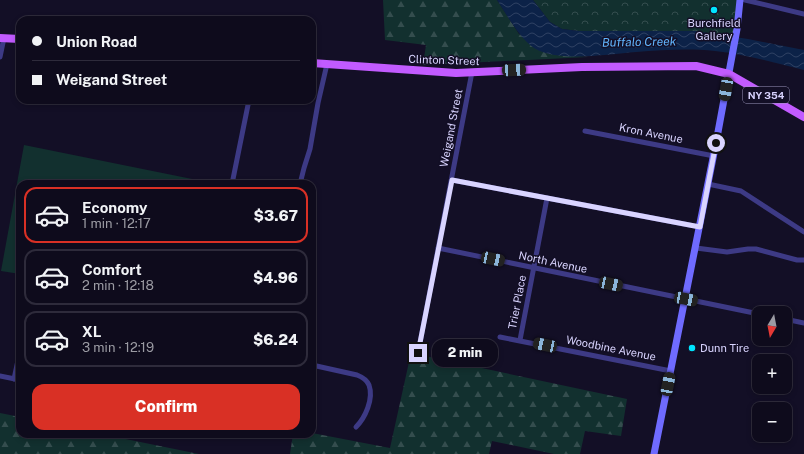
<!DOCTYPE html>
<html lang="en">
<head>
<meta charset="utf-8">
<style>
  :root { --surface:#0e0b1c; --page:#1c1929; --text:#f1f3f6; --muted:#9b9ba3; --line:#2e2b3b; --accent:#d93025 }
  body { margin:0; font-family:"Public Sans",sans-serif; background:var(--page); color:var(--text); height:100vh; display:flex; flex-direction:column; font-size:15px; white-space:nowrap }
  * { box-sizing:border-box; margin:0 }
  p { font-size:13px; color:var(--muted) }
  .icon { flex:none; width:22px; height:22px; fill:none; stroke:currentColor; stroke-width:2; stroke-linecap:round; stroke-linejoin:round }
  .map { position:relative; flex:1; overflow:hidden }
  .details { position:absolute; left:16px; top:180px; width:300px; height:258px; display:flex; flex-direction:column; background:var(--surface); border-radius:12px; box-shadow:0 2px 6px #0003,0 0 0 1px var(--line) }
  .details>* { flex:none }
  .banner { position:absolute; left:16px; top:16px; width:300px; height:88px; border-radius:12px; box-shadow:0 2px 6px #0003,0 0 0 1px var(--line); display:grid; align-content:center; height:88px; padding:0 16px; background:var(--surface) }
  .needle { width:26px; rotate:190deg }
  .controls { position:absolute; left:752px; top:306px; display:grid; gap:8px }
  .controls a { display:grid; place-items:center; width:40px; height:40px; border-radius:8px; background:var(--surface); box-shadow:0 2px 6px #0003,0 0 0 1px var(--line); font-size:20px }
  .end { position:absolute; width:18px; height:18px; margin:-9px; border:5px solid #d9d4ff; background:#111; box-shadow:0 0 0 2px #111 }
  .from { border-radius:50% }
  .bubble { position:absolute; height:28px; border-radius:12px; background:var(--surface); box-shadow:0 2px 6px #0003,0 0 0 1px var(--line); font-size:13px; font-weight:800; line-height:28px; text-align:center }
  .car { position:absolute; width:12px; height:24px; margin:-12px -6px; border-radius:5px; box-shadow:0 0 3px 1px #0007; background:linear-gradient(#222 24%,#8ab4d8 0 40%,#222 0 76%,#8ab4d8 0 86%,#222 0) }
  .banner b { display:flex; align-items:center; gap:14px; height:38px; font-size:15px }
  .banner b+b { border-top:1px solid var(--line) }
  .banner i { width:10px; height:10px; background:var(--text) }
  ul { padding:7px 0 0; list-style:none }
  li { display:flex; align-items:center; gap:12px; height:56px; margin:0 8px 6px; padding:0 8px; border:2px solid var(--line); border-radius:12px }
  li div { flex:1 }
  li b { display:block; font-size:15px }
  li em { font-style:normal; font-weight:800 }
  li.active { border-color:var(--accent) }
  li>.icon { width:36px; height:36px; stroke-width:1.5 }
  .button { display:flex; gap:8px; margin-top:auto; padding:8px 16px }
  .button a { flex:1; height:46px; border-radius:12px; background:var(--accent); color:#fff; font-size:16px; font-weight:800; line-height:46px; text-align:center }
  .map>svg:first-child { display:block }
</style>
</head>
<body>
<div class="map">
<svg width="804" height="454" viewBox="0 0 804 454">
  <defs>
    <pattern id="forest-firs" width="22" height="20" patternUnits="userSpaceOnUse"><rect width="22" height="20" fill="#12302f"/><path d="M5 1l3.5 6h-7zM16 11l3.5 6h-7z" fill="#344d4e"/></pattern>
    <pattern id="park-crowns" width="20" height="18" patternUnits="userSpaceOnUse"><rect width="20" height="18" fill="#12302f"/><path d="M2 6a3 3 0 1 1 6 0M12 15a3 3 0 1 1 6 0" fill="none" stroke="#344d4e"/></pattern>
    <pattern id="water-waves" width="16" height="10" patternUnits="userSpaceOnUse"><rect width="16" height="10" fill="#0c2248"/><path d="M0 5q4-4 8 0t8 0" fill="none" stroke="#2f4163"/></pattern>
  </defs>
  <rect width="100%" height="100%" fill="#130f26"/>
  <path fill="#12302f" d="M24,145L202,181L201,184H20V274L1,271Z"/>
  <g fill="url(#forest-firs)">
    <path d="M383,0H497L519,34L546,53L588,57L423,65L426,45L385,40Z"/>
    <path d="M411,353L627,399L621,436L585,431L580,454H554L492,441L489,454H290L293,434L312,433L390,448Z"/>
    <path d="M0,413L20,417V434H101L199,454H0Z"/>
  </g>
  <path fill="url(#park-crowns)" d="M533,0H740L734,37L695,31H579L562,29L550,22Z"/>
  <path fill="url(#water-waves)" d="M497,0H533L550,22L562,29L579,31H695L748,39L804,50V70C775,63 745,54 715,51C689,48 662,50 636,52C608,54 558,63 534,48C519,38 507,15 497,0Z"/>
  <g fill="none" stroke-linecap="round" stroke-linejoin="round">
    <g stroke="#3d3a85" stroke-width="5">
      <path d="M745,0L804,14"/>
      <path d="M0,57L4,38"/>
      <path d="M585,131L714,156"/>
      <path d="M452,180L700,227"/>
      <path d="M232,184L249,100"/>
      <path d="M300,184L304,168L310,149L318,103L327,64"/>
      <path d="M708,184L741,191L804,232"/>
      <path d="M438,248L759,314"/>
      <path d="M696,248L727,252L748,249H756L797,260H804"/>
      <path d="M785,319L804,323"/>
      <path d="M500,337L671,371"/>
      <path d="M520,340L547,198"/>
      <path d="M418,353L472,72"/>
      <path d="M312,365L357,375C362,377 367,380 369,385C374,399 365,418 356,427"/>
      <path d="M0,376L20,380"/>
      <path d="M14,379L20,351"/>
      <path d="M288,434L299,436"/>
    </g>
    <path stroke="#6f6bff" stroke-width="7" d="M654,454L716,143L737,29L740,0"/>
    <g stroke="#c25bff" stroke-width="8">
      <path d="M0,38L20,39"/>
      <path d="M312,63L456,73L582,67L696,66L729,74L804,117"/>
    </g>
  </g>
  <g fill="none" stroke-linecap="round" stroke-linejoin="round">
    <path stroke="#d9d4ff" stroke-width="5" d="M418,353L452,180L700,227L716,143"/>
  </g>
  <g fill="#00e5ff" stroke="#130f26" stroke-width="1.5">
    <circle cx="714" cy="10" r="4"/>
    <circle cx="692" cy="348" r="4"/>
  </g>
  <g text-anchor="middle" stroke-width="3" stroke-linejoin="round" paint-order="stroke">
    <rect fill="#130f26" stroke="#9e99be" stroke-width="1" x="743" y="87" width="46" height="16" rx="3"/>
    <g font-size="10" font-weight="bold" fill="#d9d4ff">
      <text x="766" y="99">NY 354</text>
    </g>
    <g font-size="11" fill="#d9d4ff" stroke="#130f26">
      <text x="714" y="27">Burchfield<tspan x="714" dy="13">Gallery</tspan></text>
      <text x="700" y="352" text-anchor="start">Dunn Tire</text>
    </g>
    <g font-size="11" fill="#d9d4ff" stroke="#130f26">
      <text transform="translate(444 60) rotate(2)" y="4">Clinton Street</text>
      <text transform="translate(451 128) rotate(-79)" y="4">Weigand Street</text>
      <text transform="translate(651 133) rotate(11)" y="4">Kron Avenue</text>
      <text transform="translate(553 262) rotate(12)" y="4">North Avenue</text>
      <text transform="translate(517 302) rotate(-79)" y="4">Trier Place</text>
      <text transform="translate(611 348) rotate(11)" y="4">Woodbine Avenue</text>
    </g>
    <g font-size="12" font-style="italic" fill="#62b6ff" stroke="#130f26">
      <text transform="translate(639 42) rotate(-1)" y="4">Buffalo Creek</text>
    </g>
  </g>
</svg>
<div class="controls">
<a><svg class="needle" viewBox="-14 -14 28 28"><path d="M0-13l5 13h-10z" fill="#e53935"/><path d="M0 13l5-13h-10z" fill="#9b9ba3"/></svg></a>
<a>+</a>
<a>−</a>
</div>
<i class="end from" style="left:716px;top:143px"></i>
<i class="end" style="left:418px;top:353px"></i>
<div class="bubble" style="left:432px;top:339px;width:66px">2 min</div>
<i class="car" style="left:514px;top:70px;rotate:87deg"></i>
<i class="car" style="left:726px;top:89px;rotate:190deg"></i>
<i class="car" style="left:493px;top:259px;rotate:102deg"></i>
<i class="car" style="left:611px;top:284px;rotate:102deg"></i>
<i class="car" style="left:686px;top:299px;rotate:101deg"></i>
<i class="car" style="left:545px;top:345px;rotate:282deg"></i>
<i class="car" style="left:668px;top:384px;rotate:11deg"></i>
<div class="banner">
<b><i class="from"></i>Union Road</b>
<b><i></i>Weigand Street</b>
</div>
<section class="details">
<ul>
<li class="active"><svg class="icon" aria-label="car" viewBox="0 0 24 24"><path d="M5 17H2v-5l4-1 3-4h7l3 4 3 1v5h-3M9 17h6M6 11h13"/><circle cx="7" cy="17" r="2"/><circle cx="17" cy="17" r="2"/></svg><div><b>Economy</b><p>1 min · 12:17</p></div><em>$3.67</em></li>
<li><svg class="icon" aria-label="car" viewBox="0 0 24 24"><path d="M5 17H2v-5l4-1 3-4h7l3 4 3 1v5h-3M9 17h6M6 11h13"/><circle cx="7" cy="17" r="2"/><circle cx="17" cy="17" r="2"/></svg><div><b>Comfort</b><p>2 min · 12:18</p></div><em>$4.96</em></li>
<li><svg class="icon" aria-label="car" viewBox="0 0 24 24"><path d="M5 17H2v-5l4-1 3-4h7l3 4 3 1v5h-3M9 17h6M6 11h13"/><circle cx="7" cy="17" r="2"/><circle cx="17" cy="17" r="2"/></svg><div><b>XL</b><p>3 min · 12:19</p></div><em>$6.24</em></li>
</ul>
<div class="button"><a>Confirm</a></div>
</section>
</div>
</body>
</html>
